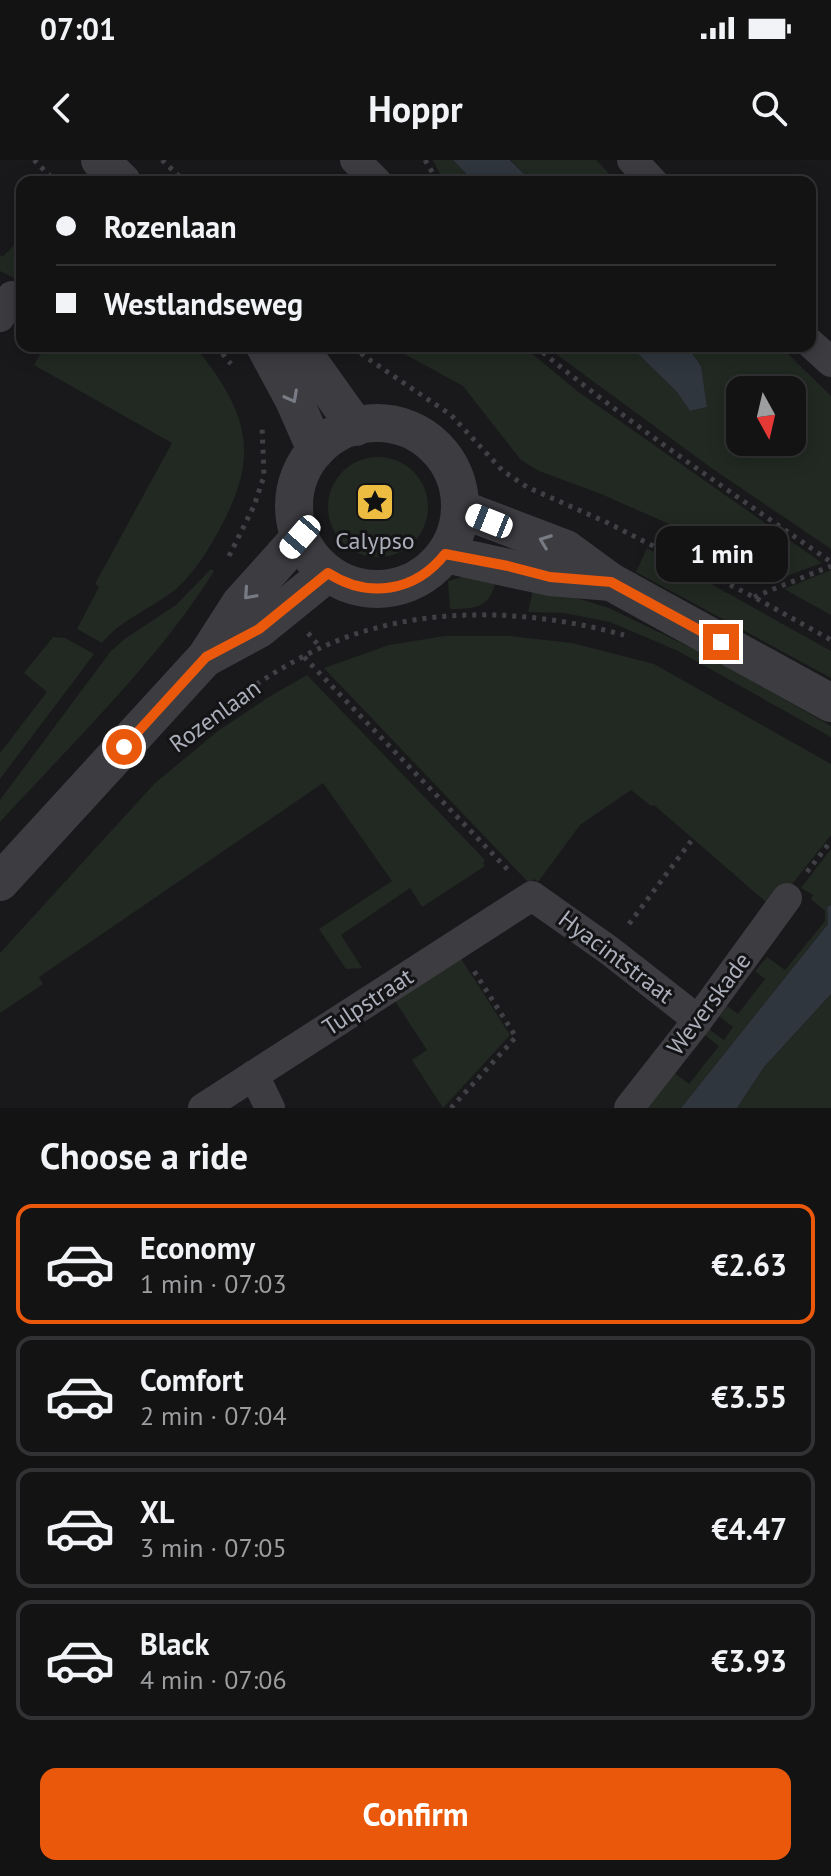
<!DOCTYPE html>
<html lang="en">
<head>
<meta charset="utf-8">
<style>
  :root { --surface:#131314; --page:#1c1c1d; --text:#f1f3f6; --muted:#9d9ea0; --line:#323234; --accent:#ea580c }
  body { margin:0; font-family:"PT Sans",sans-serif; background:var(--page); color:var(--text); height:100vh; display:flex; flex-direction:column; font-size:30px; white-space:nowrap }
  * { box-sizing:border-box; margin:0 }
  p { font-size:26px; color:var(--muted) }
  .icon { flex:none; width:44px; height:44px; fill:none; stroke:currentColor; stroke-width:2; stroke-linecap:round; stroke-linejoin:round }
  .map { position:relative; height:948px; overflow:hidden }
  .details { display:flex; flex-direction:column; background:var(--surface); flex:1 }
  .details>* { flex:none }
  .banner { position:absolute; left:16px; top:16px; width:800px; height:176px; border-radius:16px; box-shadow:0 4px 20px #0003,0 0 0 2px var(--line); display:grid; align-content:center; height:176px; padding:0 40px; background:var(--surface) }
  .needle { width:52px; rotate:172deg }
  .controls { position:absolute; left:726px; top:216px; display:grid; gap:16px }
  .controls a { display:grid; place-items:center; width:80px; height:80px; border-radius:16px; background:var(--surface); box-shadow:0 4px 20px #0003,0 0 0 2px var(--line); font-size:40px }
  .end { position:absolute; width:36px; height:36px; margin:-18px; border:10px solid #ea580c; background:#fff; box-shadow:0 0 0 4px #fff }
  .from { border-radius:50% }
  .bubble { position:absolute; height:56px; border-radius:16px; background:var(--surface); box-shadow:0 4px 20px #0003,0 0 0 2px var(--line); font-size:26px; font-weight:800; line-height:56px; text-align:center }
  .car { position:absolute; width:24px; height:48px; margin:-24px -12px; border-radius:10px; box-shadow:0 0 6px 2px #0007; background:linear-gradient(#fff 24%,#345 0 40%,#fff 0 76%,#345 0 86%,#fff 0) }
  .banner b { display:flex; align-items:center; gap:28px; height:76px; font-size:30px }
  .banner b+b { border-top:2px solid var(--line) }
  .banner i { width:20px; height:20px; background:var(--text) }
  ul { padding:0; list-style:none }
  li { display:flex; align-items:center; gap:24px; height:120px; margin:0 16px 12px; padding:0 24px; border:4px solid var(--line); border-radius:16px }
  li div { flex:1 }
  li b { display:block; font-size:30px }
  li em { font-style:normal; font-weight:800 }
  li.selected { border-color:var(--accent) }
  li>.icon { width:72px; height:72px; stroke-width:1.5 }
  h2 { padding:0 40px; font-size:36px; line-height:96px }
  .action { display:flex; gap:16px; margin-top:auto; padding:16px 40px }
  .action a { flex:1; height:92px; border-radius:16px; background:var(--accent); color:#fff; font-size:32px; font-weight:800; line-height:92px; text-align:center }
  .status { display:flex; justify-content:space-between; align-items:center; height:56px; padding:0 40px; background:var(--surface); direction:ltr }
  .status svg { height:22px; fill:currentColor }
  header { display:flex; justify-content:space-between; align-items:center; height:104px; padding:0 40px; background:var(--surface); font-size:36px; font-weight:800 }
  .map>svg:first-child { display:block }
</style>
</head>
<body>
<div class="status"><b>07:01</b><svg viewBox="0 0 49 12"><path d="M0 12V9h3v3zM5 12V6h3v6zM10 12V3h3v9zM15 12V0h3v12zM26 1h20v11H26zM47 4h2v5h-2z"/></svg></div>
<header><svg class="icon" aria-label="back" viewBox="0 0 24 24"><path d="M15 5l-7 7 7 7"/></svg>Hoppr<svg class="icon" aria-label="search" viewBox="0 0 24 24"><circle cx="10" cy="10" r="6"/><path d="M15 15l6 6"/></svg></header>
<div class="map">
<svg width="831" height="948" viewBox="0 0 831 948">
  <rect width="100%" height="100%" fill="#19191b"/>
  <g fill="#212922" fill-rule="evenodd">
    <path d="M433,0H453L474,22H444Z"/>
    <path d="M511,0H596L617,22H532Z"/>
    <path d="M22,78V122L0,111V95L2,97Z"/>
    <path d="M45,186H195C247,252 262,293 219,370C208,391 194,413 176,429C153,448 121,459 102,483L77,469L99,427L95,424L172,283L34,205Z"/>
    <path d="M390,186H523L577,231L822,403L776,420L694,375L601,334L539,311L521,300L463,226Z"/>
    <path d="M545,186H630L677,232L690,251L707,247L701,206L687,186H780L831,236V389L710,307ZM740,230H792V282H740Z"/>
    <circle cx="378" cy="347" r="50"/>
    <path d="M647,388L831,491V518L636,412Z"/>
    <path d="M211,409L214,411C158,501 72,583 0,662V640L111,491L126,478L176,445Z"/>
    <path d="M831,410V455L784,429Z"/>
    <path d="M469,415L497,417C490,447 479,449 450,449L448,421Z"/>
    <path d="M534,425L609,448L706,495L831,566V577L678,491L610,462L564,453L528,452Z"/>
    <path d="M445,476H509L572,483L654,504L831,604V675L773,748L654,645L651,646L631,630L580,665L538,722L534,719L529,723L324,508L389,485Z"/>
    <path d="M53,477L65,478L94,494L0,619V593L47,532L24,513Z"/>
    <path d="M307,515L485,700L483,703L485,706L422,747L410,728L341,775L362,808L346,809L319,769L392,721L323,623L39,817L43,824L0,853V793L155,623L218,571L267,538Z"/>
    <path d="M831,689V745L827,747L828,764L681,948H642L671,910L689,924L719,886L701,872L706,867L724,880L733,867L719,856L727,846L738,854L765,819L755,811L767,797L785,810L825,761V751L811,739L813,735L801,728Z"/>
    <path d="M458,794L510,875L443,948L412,900L427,890L393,838Z"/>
    <path d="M831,834V948H737L764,907Z"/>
  </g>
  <g fill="#2f363e">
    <path d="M453,0H510L532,22H474Z"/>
    <path d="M630,186H687L701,206L707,247L690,251L677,232Z"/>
    <path d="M831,745V834L764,907L737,948H681L828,764L827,747Z"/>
  </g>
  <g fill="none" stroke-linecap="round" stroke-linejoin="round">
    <g stroke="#404146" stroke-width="5" stroke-dasharray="4 6" stroke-linecap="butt">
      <path d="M34,0L56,22"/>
      <path d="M162,0L185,22"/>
      <path d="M425,0L438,22"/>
      <path d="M216,186L231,204"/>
      <path d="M354,186L364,196L451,255L503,311L527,327L608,363L754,437L831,480"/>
      <path d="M535,186C629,264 731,332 831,402"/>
      <path d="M229,396L254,346L264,316L262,266"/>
      <path d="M754,437L831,406"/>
      <path d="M308,473L321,488"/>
      <path d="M304,497L510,712"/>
      <path d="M199,564C237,537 276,509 318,489C413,444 526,448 624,475"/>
      <path d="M807,712L831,681"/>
      <path d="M629,764L691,681"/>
      <path d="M451,948L516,877L474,811"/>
    </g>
    <g stroke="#3c3c41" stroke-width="30">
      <path d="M355,0L377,22"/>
      <path d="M632,0L653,22"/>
      <path d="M0,157L12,136"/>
      <path d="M810,183L831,202"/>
      <path d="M254,915L270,948"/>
      <path d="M203,948L532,736L610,791L698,860"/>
      <path d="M629,948L698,860L787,738"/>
    </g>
    <g stroke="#3c3c41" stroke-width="38">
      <path d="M100,0L122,22"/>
      <path d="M265,186L294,240L316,290"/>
      <path d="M294,186L311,204L356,267"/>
      <circle cx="377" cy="346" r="83"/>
      <path d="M461,349L566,389L611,422L831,543"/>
      <path d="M445,394L550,417L611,422"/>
      <path d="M209,496L259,469L328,413"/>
      <path d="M0,722L206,497L240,444L300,377"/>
    </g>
  </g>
  <defs><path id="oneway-chevron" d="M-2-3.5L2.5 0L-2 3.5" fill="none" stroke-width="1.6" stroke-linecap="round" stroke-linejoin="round" transform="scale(2)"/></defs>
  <g stroke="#797b84">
    <use href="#oneway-chevron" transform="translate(292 237) rotate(62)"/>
    <use href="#oneway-chevron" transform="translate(545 381) rotate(-159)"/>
    <use href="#oneway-chevron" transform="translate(249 434) rotate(132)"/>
  </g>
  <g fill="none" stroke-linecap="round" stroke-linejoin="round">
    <path stroke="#ea580c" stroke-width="10" d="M124,587L206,497L259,469L328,413C368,439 415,432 445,394L508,406L550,417L611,422L721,482"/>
  </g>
  <defs>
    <symbol id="sight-square" viewBox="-11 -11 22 22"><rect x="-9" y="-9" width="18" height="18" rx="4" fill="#ecbd40" stroke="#141316"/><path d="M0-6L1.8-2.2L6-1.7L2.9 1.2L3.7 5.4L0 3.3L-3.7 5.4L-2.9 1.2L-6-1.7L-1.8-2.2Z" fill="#111"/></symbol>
  </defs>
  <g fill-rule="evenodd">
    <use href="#sight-square" x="353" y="320" width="44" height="44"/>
  </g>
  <g text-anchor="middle" stroke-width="6" stroke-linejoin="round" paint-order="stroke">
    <g font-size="24" fill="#abafba" stroke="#141316">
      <text x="375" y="389">Calypso</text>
    </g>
    <g font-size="24" fill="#abafba" stroke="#141316">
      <text transform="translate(215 556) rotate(-36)" y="8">Rozenlaan</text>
      <text transform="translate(616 797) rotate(37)" y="8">Hyacintstraat</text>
      <text transform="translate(368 842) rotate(-33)" y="8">Tulpstraat</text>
      <text transform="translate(709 844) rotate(-53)" y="8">Weverskade</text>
    </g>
  </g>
</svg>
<div class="controls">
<a><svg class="needle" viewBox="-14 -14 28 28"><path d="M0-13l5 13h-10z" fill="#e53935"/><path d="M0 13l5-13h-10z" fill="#9d9ea0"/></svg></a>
</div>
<i class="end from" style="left:124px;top:587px"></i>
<i class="end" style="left:721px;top:482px"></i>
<div class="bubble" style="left:656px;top:366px;width:132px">1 min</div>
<i class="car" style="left:489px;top:361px;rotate:292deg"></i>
<i class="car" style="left:300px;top:377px;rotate:221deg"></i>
<div class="banner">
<b><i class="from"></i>Rozenlaan</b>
<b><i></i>Westlandseweg</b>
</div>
</div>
<section class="details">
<h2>Choose a ride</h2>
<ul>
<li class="selected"><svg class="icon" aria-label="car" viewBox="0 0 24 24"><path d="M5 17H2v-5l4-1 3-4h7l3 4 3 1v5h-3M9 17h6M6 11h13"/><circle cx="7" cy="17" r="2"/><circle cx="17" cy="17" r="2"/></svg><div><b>Economy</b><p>1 min · 07:03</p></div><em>€2.63</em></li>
<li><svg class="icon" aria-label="car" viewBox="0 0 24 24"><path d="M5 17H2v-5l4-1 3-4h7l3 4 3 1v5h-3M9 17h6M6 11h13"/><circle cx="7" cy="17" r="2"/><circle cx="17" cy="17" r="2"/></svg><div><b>Comfort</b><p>2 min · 07:04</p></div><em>€3.55</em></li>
<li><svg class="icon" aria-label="car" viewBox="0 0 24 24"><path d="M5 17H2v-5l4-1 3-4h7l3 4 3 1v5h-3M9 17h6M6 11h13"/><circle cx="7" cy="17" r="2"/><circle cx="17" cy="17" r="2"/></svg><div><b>XL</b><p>3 min · 07:05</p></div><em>€4.47</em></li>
<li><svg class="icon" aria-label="car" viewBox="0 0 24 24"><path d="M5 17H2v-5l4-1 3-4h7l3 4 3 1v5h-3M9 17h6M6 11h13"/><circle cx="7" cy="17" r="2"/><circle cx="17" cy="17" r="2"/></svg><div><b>Black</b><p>4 min · 07:06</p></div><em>€3.93</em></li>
</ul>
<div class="action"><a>Confirm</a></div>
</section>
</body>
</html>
